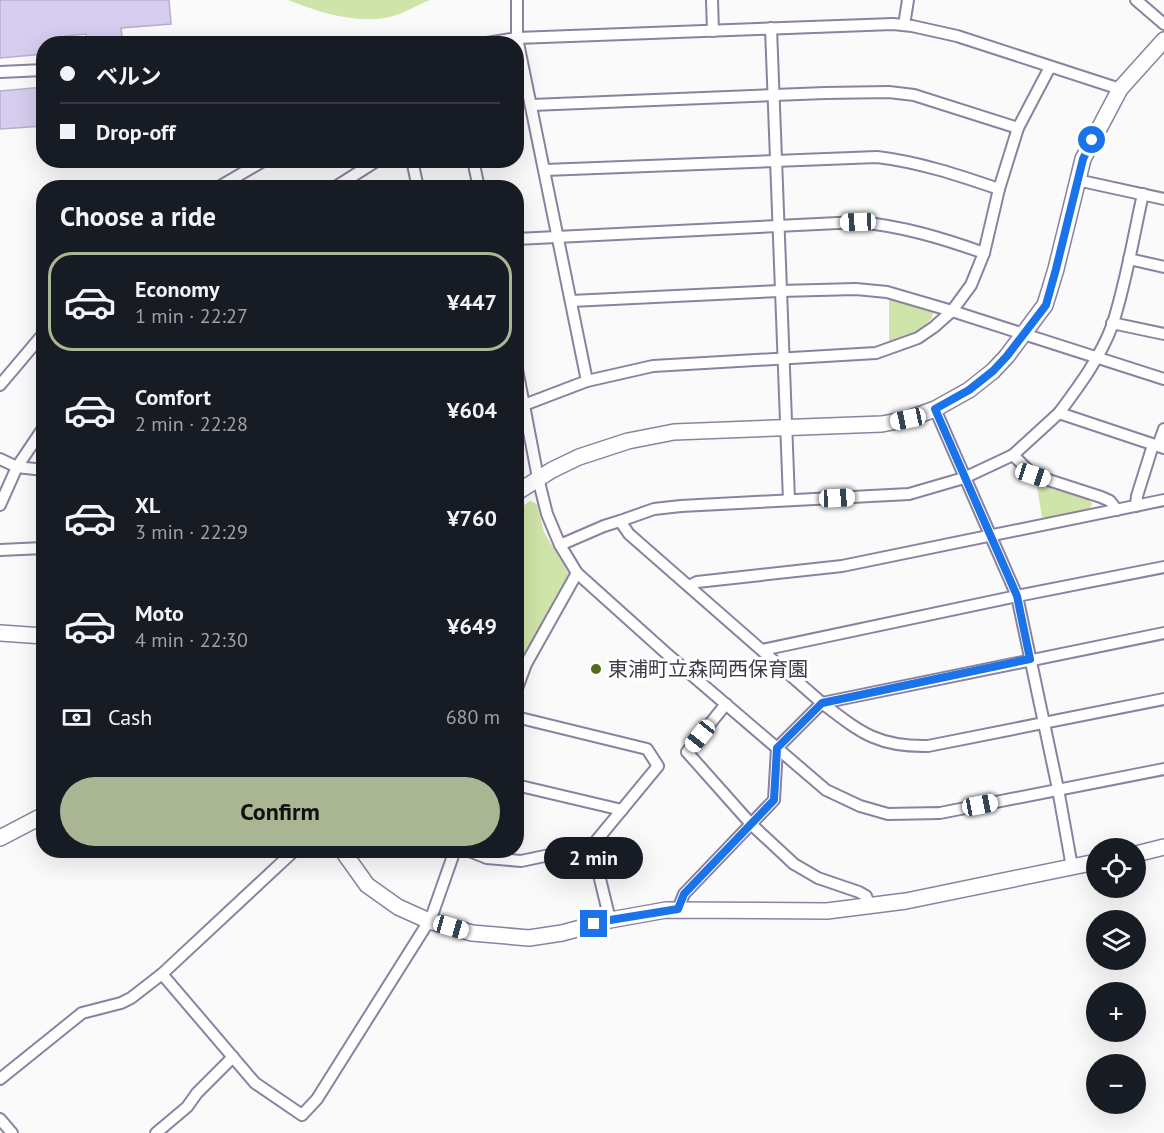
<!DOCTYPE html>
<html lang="en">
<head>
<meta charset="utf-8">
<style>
  :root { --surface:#171b24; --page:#20242c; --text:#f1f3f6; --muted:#9ea1a6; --line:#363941; --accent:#aab693 }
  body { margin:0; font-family:"PT Sans","Noto Sans JP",sans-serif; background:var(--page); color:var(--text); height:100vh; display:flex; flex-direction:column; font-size:22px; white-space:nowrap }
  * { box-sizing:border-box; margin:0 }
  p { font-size:20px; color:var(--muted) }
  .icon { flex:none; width:33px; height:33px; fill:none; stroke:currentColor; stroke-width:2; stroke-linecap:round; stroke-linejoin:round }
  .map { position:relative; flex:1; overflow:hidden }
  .panel { position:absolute; left:36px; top:180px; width:488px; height:678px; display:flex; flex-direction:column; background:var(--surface); border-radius:24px; box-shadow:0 6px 24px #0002 }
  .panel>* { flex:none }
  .guide { position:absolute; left:36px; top:36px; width:488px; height:132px; border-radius:24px; box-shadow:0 6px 24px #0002; display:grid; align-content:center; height:132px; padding:0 24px; background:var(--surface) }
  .fabs { position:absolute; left:1086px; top:838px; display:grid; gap:12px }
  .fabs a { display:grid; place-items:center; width:60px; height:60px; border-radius:50%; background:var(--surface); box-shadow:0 6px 24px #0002; font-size:30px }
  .end { position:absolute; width:27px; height:27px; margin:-14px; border:8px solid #1a73e8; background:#fff; box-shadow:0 0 0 3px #fff }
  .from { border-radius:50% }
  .bubble { position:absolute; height:42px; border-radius:21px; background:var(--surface); box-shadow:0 6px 24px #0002; font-size:20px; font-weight:600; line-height:42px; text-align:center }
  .car { position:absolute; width:18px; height:36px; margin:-18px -9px; border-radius:8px; box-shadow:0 0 4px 2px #0007; background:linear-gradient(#fff 24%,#345 0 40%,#fff 0 76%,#345 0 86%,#fff 0) }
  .guide b { display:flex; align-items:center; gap:21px; height:57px; font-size:22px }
  .guide b+b { border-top:2px solid var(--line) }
  .guide i { width:15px; height:15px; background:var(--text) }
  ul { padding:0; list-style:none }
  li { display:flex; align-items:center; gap:18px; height:99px; margin:0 12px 9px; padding:0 12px; border:3px solid transparent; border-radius:24px }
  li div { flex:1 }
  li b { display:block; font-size:22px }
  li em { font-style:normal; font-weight:600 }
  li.current { border-color:var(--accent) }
  li>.icon { width:54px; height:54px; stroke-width:1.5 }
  h2 { padding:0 24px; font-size:27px; line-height:72px }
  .pay { display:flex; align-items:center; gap:15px; height:66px; padding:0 24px; font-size:22px }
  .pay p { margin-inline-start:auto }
  .primary-button { display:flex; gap:12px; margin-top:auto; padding:12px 24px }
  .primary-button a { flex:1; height:69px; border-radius:36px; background:var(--accent); color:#111; font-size:24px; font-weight:600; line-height:69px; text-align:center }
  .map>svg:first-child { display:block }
</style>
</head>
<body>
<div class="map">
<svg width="1164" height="1133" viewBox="0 0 1164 1133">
  <rect width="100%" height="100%" fill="#fafafa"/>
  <g fill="#cee4a8">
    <path d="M288,0H430C417,5 403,14 390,17C355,24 321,13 288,0Z"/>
    <path d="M889,299L933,312L932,318L917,332L889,343Z"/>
    <path d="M1046,485L1087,497L1092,504L1089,511L1048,520L1042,517L1037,487Z"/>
    <path d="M530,501L537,504L544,532L570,576L516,671V511Z"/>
  </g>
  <g fill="#d6cdef" stroke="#b7aecf" stroke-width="1.5">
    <path d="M0,0H169L171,24L121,28L123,44H78L87,42L86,34L65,36L66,44H44V54L0,58Z"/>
    <path d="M44,87V126L0,129V91Z"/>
  </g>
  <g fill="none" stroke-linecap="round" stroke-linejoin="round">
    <defs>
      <g id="street">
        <path d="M712,0L713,31"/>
        <path d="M1136,0L1164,24"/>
        <path d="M904,25L908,0"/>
        <path d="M771,28L789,500"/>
        <path d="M481,44L517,38L893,24L912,26L957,36L1120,89"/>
        <path d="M0,72L44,70"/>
        <path d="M532,105L825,93L889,92L914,95L1018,128"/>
        <path d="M412,160L418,188"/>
        <path d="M473,160L479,188"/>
        <path d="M545,170L877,157C919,162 958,175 999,189L1018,128L1050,67"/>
        <path d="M1077,180L1164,199"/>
        <path d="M217,188L265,160"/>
        <path d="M334,188L378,160"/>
        <path d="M1143,194C1133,238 1126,284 1112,326C1100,358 1079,386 1059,413L1164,448"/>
        <path d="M516,239L858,222C902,226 942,238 984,253"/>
        <path d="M1129,259L1164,267"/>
        <path d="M571,301L780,291L856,289L887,292L952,311L1164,379"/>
        <path d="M1112,323L1164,334"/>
        <path d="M516,364L538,478L547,514L560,545L577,573L666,653L826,790L860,806L888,814L940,813L1164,769"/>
        <path d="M587,381L653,366L876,353L918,338L934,327L952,311L971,285L984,253L999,189"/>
        <path d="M0,385L44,333"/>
        <path d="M935,409L1017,596L1058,789L1072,867"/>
        <path d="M516,410L524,405L587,381L517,38V0"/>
        <path d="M1158,446L1164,429"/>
        <path d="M1013,455L1033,475L1101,497L1110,501L1117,510"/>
        <path d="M0,459L17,467L44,470"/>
        <path d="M0,505L17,467L44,427"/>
        <path d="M1136,506L1137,496L1153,445"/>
        <path d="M620,521L654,509L681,506L909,494L964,478L1013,455L1059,413"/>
        <path d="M560,545L604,526L620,521L629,534L822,703C860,732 877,747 928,746L1164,699"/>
        <path d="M0,550L44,548"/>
        <path d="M689,586L697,582L842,566L1164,500"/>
        <path d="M762,650L1017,596L1164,567"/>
        <path d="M516,691L526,664L577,573"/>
        <path d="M726,704L687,752L751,824L794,864L818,878L859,892L866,896L870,906"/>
        <path d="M516,785L622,810"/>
        <path d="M592,846L610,920"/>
        <path d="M467,850L487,858L521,861L592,846L658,766L647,749L516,717"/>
        <path d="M678,909L684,894L774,800L777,748L822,703L1164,633"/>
        <path d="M430,921L455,850"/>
        <path d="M162,974L255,1083L302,1115L317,1099L429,921"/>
        <path d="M0,1079L82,1013L121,1003L131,998L162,974L295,850"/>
        <path d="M0,1119L12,1133"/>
        <path d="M156,1133L187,1107L197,1093L233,1057"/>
      </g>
      <g id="secondary">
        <path d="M516,493L552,470L579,457L628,441L674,432L882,424L908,419L935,409L969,390L993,371L1007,356L1045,305L1056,269L1083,159L1120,89L1164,40"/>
        <path d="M0,633L44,636"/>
        <path d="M0,838L44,815"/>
        <path d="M342,850L367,885L398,907L429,921L472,933L529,938L562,933L610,920L666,910L827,911L906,901L1096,862"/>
        <path d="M1136,854L1164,847"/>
      </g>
    </defs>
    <use href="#street" stroke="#8b82a1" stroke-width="14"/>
    <use href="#secondary" stroke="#8b82a1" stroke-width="18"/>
    <use href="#street" stroke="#fff" stroke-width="10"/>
    <use href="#secondary" stroke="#fff" stroke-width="15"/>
  </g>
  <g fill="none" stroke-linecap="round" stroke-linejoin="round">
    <path stroke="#1a73e8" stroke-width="8" d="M594,924L610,920L678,909L684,894L774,800L777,748L822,703L1030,659L1017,596L935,409L969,390L993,371L1007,356L1046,305L1056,269L1083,159L1092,140"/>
  </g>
  <circle fill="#546b1a" stroke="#fff" stroke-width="2" cx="596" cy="669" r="6"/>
  <g text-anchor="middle" stroke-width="6" stroke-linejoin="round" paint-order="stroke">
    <g font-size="20" fill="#3e3a48" stroke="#fff" text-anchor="start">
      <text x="608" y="676">東浦町立森岡西保育園</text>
    </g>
  </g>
</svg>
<div class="fabs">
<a><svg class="icon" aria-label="locate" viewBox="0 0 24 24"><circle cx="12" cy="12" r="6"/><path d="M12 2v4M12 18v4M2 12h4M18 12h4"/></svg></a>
<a><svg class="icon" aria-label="layers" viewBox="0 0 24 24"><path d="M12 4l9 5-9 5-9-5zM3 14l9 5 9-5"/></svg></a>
<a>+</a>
<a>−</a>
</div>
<i class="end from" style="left:1092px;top:140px"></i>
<i class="end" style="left:594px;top:924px"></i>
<div class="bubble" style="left:544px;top:837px;width:99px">2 min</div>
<i class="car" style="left:858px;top:222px;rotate:268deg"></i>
<i class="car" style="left:908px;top:419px;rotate:258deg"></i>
<i class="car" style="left:1033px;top:475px;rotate:108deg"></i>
<i class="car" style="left:837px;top:498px;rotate:87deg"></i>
<i class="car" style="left:700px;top:736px;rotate:219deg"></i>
<i class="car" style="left:980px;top:805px;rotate:79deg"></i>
<i class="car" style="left:451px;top:927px;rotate:106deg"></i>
<div class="guide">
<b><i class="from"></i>ベルン</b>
<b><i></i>Drop-off</b>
</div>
<section class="panel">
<h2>Choose a ride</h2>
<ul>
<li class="current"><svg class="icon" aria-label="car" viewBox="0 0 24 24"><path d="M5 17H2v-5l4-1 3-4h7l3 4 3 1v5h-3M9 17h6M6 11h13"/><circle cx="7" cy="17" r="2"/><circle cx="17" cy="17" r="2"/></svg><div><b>Economy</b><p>1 min · 22:27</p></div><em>¥447</em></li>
<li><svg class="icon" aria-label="car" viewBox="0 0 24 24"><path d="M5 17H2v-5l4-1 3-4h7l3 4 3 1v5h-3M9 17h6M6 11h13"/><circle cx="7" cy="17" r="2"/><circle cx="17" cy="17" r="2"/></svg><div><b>Comfort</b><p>2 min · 22:28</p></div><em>¥604</em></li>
<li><svg class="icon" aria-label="car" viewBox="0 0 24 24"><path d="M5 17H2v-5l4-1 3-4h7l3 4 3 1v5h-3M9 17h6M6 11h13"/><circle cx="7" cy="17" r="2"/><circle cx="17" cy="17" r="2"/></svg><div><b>XL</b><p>3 min · 22:29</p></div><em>¥760</em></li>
<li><svg class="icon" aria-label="car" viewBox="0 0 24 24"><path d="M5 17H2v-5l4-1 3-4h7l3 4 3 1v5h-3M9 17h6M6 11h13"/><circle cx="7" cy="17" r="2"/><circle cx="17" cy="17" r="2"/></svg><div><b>Moto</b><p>4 min · 22:30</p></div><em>¥649</em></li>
</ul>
<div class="pay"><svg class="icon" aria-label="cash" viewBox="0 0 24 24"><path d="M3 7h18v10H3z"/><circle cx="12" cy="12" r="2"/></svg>Cash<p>680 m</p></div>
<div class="primary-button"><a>Confirm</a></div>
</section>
</div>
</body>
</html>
